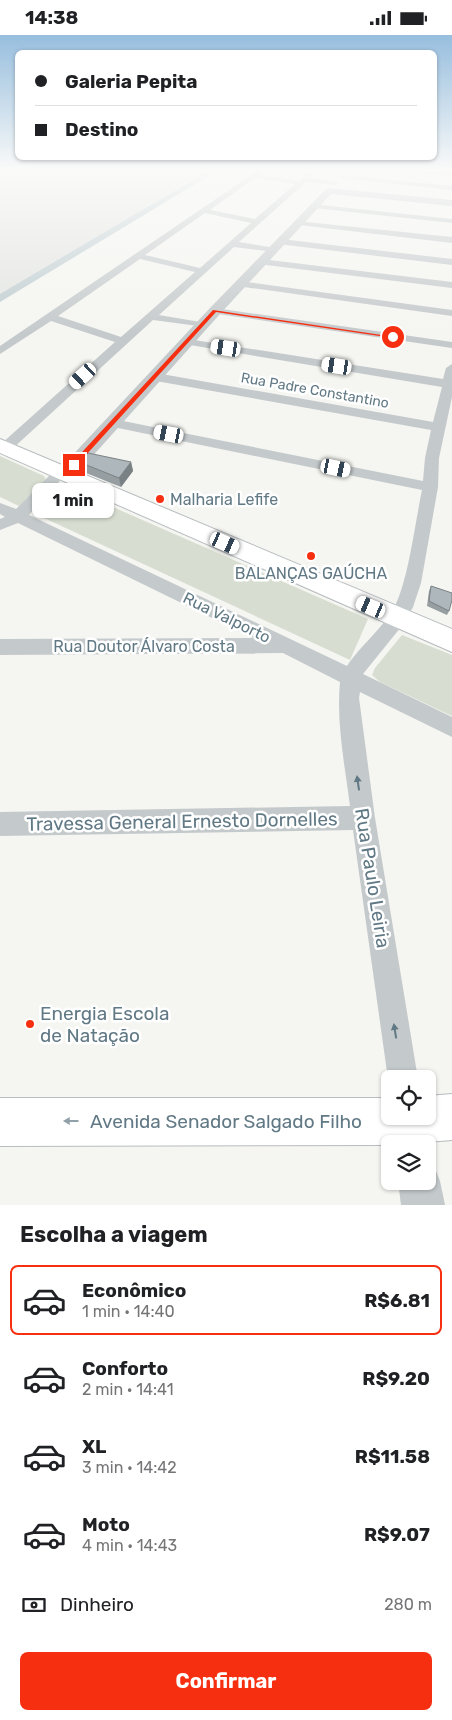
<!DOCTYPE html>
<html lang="pt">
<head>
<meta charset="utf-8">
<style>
  :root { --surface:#fff; --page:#f6f6f6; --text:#202124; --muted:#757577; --line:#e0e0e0; --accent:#f62f11 }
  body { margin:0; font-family:Rubik,sans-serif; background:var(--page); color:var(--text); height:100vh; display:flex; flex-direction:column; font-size:19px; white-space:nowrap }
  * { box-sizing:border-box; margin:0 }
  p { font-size:16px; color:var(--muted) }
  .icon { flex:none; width:28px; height:28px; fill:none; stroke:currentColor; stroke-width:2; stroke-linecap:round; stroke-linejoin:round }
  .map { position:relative; height:1170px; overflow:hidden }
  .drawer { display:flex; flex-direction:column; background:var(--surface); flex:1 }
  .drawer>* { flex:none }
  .guide { position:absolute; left:15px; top:15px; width:422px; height:110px; border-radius:8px; box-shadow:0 1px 4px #0004; display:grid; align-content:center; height:110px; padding:0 20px; background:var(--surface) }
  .buttons { position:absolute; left:381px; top:1035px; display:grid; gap:10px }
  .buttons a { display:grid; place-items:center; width:55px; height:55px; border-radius:8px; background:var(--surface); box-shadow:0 1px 4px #0004; font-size:25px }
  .end { position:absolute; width:22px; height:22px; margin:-11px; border:6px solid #f62f11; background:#fff; box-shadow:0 0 0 2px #fff }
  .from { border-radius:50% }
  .bubble { position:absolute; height:35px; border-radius:8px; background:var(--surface); box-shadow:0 1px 4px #0004; font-size:16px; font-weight:700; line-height:35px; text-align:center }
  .car { position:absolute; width:15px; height:30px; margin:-15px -8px; border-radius:6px; box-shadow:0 0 4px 1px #0007; background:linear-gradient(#fff 24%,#345 0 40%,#fff 0 76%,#345 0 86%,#fff 0) }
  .guide b { display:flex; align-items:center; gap:18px; height:48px; font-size:19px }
  .guide b+b { border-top:1px solid var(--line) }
  .guide i { width:12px; height:12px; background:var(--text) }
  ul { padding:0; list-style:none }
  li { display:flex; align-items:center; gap:15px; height:70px; margin:0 10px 8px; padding:0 10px; border:2px solid transparent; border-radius:8px }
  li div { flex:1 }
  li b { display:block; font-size:19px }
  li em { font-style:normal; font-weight:700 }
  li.active { border-color:var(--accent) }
  li>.icon { width:45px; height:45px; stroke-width:1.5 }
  h2 { padding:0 20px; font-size:22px; line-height:60px }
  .pay { display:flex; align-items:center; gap:12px; height:55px; padding:0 20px; font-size:19px }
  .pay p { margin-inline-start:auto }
  .button { display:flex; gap:10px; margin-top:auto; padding:10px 20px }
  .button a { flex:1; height:58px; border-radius:8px; background:var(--accent); color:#fff; font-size:20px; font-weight:700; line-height:58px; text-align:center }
  .status { display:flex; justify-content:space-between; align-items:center; height:35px; padding:0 25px; background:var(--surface); direction:ltr }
  .status svg { height:14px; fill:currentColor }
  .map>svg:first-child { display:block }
</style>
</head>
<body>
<div class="status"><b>14:38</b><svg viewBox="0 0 49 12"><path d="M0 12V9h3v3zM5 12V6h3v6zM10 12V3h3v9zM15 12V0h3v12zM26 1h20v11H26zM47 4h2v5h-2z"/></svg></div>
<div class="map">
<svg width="452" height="1170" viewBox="0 0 452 1170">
  <rect width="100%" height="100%" fill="#f5f5f1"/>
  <path fill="#e3e5e2" d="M0,136H205L0,264Z"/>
  <g fill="#d7ded1">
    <path d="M0,421L44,441L46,445L19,471L0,462Z"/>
    <path d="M65,451L368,584L350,625L42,482L38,477L60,453Z"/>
    <path d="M402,600L452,620V681L380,647L372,640L375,633Z"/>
  </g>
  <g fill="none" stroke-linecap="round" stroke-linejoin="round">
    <path fill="#beccd0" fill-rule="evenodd" d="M208,136H217L0,267V259Z"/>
    <defs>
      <g id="primary">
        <path d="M0,404L452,594V617L0,418Z"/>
        <path d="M452,1059V1105L390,1110L0,1111V1063H390V1081H428V1061Z"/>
      </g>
    </defs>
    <use href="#primary" stroke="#b7bcbf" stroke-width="2"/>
    <g fill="#c4c9cb" fill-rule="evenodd">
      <path d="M257,136H264L260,140L299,146L310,136H317L310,143L335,146L339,148L335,150L306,147L239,207L275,213V217L234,212L159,280L206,288L207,290L206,292L153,285L11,415H1V409L115,307L51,286L0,319V311ZM255,143L295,149L255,184L210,175ZM205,178L251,188L200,233L145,220ZM140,224L195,237L121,302L58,281Z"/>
      <path d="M412,136L452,137V141L415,138Z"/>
      <path d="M342,140L452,151V155L340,143V141Z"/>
      <path d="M311,169L452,184V188L314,173H311Z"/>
      <path d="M296,186L452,202V208L299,190H296Z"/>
      <path d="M281,204L452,224V230L278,209L277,207Z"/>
      <path d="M261,224L452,247V253L258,229L256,227Z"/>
      <path d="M240,246L452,275V281L237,251V247Z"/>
      <path d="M215,273L452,307V313L211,278L210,276L211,274Z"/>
      <path d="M188,304L443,344L446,333L452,329V362L439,423L438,452L421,548L413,572L405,587L363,639L452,682V702L360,657L359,663L375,783L418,1044H390V1050L388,1044L353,795L0,801V777L350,771C345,731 336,688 340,647L283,618L0,620V604L253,603L18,488L0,495V484L5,482L0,479V468L16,474L56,434H66L68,437L29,480L347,631C360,611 386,590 395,571C409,542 415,488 422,455L113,392L106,388L113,384L423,446L425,423L431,395L156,346L150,342L156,338L433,387L442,352L184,309L182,307L184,305Z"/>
    </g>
    <g fill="#c4c9cb" fill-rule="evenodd">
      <path d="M329,153L452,165V171L331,159L220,279L81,434C71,439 65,444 54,441L52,437L54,433L67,426L210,273L326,154Z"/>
      <path d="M428,1128L434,1131L440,1146L445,1170H401L398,1146H428Z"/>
    </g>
    <use href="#primary" fill="#fff" fill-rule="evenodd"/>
  </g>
  <g fill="#969ea2">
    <path d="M79,427H131L133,436L121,452L81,436Z"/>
    <path d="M431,551L449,576L447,580L427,571L429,556Z"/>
  </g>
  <path fill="#7a8184" d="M131,427L133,436L121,452L119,443Z"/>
  <g fill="#aeb8bc" stroke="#7a8184">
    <path d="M88,418L131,427L119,443L79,427Z"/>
    <path d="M431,551L452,558V565L449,576L429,566Z"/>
  </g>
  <defs><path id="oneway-solid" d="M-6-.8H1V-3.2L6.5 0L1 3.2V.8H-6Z" transform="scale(1.25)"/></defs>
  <g fill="#617985">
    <use href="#oneway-solid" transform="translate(358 748) rotate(-98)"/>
    <use href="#oneway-solid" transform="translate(395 996) rotate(-99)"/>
  </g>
  <use fill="#90a1aa" href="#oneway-solid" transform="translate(71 1086) rotate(180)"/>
  <linearGradient id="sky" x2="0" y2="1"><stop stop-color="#97bede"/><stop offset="0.45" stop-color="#fafaf9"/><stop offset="1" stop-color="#fafaf9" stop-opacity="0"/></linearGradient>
  <rect width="452" height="300" fill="url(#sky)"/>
  <path fill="#f62f11" d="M213,275L395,302L393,303L216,277L76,431H72V428Z"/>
  <g fill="#f62f11" stroke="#fff" stroke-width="2">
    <circle cx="160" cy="464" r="5"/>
    <circle cx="311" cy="521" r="5"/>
    <circle cx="30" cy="989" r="5"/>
  </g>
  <g text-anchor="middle" stroke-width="5" stroke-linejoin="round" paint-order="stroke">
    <g font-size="14" fill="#617985" stroke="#fff">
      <text transform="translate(315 355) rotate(10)" y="5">Rua Padre Constantino</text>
    </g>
    <g font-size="16" fill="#617985" stroke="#fff" text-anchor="start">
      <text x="170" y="470">Malharia Lefife</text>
      <text x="311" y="544" text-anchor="middle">BALANÇAS GAÚCHA</text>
    </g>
    <g font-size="16" fill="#617985" stroke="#fff">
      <text transform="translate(227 582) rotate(26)" y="6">Rua Valporto</text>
      <text x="144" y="617">Rua Doutor Álvaro Costa</text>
    </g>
    <g font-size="19" fill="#617985" stroke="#fff">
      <text transform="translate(182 786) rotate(-1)" y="7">Travessa General Ernesto Dornelles</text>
      <text transform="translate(373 843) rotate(81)" y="7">Rua Paulo Leiria</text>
      <text x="226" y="1093">Avenida Senador Salgado Filho</text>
    </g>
    <g font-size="19" fill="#617985" stroke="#fff" text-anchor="start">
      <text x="40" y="985">Energia Escola<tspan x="40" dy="22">de Natação</tspan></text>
    </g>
  </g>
</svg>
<div class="buttons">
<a><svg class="icon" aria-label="locate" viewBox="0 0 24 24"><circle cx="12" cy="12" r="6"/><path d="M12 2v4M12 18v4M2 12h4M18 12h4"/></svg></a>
<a><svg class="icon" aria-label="layers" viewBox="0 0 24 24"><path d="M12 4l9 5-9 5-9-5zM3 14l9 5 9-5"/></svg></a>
</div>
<i class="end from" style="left:393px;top:302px"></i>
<i class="end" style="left:74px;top:430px"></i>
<div class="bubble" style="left:32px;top:448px;width:82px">1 min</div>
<i class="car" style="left:226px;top:313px;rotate:279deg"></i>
<i class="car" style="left:337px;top:331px;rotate:279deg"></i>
<i class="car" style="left:83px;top:341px;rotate:228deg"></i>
<i class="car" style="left:169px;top:399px;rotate:281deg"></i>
<i class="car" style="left:336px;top:433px;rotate:102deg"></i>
<i class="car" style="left:225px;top:508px;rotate:114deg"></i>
<i class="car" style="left:371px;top:572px;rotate:293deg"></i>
<div class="guide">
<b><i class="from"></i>Galeria Pepita</b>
<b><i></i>Destino</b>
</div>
</div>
<section class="drawer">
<h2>Escolha a viagem</h2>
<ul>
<li class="active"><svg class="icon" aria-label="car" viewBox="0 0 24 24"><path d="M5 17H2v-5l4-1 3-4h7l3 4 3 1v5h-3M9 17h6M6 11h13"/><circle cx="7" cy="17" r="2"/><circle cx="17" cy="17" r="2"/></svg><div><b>Econômico</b><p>1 min · 14:40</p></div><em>R$6.81</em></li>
<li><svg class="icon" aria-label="car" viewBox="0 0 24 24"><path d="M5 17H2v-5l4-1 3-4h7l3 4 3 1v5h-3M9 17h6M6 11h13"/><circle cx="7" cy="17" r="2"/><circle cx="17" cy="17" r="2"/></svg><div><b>Conforto</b><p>2 min · 14:41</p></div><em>R$9.20</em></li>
<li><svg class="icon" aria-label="car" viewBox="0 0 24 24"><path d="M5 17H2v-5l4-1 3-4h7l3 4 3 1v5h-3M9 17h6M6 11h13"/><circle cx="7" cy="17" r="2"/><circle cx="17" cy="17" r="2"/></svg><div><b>XL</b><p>3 min · 14:42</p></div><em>R$11.58</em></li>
<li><svg class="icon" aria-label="car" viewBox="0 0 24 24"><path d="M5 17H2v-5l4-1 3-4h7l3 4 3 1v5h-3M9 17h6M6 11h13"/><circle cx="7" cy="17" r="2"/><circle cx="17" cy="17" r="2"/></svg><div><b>Moto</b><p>4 min · 14:43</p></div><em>R$9.07</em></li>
</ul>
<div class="pay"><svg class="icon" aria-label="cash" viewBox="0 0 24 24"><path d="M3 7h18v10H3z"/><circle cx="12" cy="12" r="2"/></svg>Dinheiro<p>280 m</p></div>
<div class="button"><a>Confirmar</a></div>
</section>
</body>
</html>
